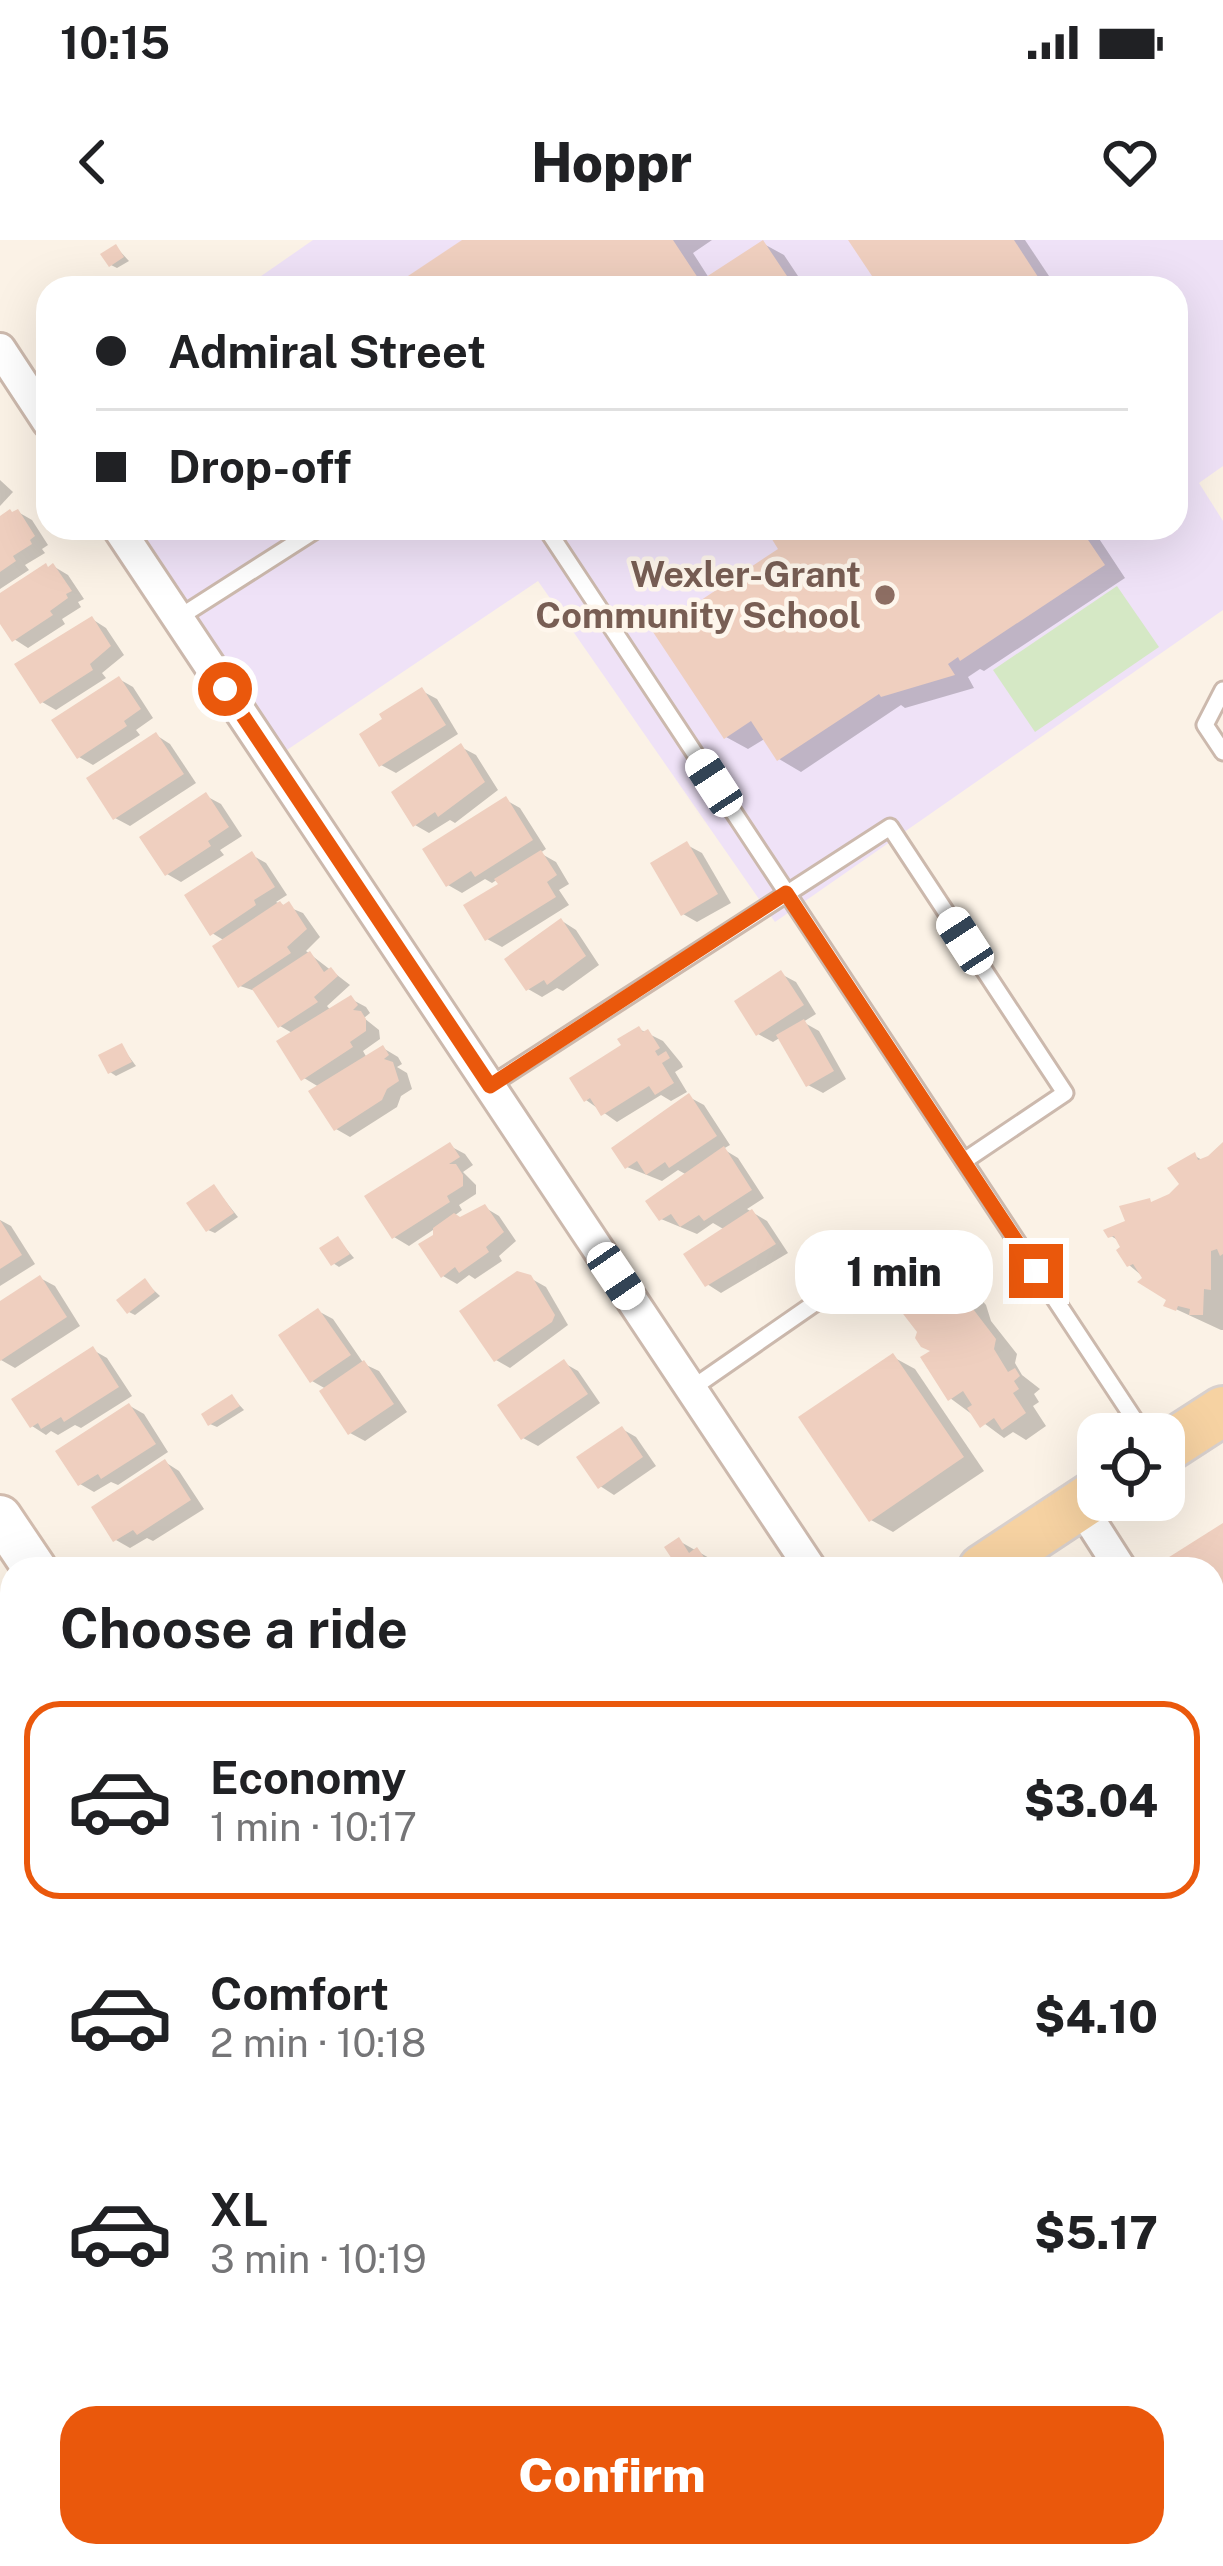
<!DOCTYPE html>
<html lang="en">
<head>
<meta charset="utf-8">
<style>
  :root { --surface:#fff; --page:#f2f2f2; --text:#202124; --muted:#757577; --line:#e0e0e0; --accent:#ea580c }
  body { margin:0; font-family:"Public Sans",sans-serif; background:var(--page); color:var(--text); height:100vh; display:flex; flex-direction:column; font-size:45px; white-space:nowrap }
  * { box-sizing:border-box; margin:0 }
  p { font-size:39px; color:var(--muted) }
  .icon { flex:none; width:66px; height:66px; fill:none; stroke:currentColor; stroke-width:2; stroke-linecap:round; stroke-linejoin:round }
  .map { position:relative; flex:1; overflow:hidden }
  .sheet { position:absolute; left:0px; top:1317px; width:1224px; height:1011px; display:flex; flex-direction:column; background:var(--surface); border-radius:36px 36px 0 0; box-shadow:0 12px 48px #0002 }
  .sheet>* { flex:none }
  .top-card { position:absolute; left:36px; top:36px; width:1152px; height:264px; border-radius:36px; box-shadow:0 12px 48px #0002; display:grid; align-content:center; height:264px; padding:0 60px; background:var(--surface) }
  .fabs { position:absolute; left:1077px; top:1173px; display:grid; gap:24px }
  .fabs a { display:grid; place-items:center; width:108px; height:108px; border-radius:24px; background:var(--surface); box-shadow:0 12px 48px #0002; font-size:60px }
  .end { position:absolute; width:54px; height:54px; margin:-27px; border:15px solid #ea580c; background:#fff; box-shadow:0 0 0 6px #fff }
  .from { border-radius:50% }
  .bubble { position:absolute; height:84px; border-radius:36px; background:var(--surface); box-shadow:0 12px 48px #0002; font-size:39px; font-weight:800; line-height:84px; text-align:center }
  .car { position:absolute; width:36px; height:72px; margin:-36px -18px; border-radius:15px; box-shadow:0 0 9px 3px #0007; background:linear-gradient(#fff 24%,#345 0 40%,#fff 0 76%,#345 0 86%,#fff 0) }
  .top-card b { display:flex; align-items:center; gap:42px; height:114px; font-size:45px }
  .top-card b+b { border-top:3px solid var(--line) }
  .top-card i { width:30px; height:30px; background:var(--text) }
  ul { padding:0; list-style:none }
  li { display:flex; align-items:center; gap:36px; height:198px; margin:0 24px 18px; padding:0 36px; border:6px solid transparent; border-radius:36px }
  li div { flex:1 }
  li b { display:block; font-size:45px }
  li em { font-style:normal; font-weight:800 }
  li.active { border-color:var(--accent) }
  li>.icon { width:108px; height:108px; stroke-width:1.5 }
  h2 { padding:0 60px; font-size:54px; line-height:144px }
  .button { display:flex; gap:24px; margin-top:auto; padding:24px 60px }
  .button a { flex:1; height:138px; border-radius:36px; background:var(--accent); color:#fff; font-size:48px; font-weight:800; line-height:138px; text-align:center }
  .status { display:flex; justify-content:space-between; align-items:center; height:84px; padding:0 60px; background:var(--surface); direction:ltr }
  .status svg { height:33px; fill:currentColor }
  header { display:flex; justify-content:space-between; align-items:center; height:156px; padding:0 60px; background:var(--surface); font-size:54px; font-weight:800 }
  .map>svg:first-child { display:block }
</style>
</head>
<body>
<div class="status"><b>10:15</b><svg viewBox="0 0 49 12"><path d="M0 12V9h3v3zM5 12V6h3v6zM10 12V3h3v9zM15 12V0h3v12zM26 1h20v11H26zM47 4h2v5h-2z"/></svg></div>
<header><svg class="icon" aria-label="back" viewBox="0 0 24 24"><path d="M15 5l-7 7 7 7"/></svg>Hoppr<svg class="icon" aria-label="heart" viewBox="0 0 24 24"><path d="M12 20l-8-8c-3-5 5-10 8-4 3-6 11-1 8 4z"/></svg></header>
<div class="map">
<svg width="1223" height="2326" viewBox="0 0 1223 2326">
  <rect width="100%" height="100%" fill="#fbf2e6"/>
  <g fill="#f2e3d5">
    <path d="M1212,1553L1223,1570V1892L1212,1895Z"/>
    <path d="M1223,1959V2232L1212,2234V1962Z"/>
  </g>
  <path fill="#efe2f7" d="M313,0H1223V226L1199,243L1223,281V370L775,682L538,341L272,520L118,288H1176V48H244Z"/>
  <g fill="#d5e8c5">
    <path d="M1117,346L1159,407L1035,492L993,430Z"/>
    <path d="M934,2316H999L1000,2326H935Z"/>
  </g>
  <g fill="#0003">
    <path d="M467,0H712L693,13L709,38L762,3L784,15L806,48H395Z"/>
    <path d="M851,0H1025L1057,48H883Z"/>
    <path d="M116,7L129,21L117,28L111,25Z"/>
    <path d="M0,240L13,252L0,266Z"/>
    <path d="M18,272L32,280L48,305L42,309L45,313L25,325L29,330L0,349V279Z"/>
    <path d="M768,288H1092L1125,338L984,431L980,429L968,437L974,448L905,468L901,465L801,532L779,519L766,498L748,509L726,497L783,310Z"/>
    <path d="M53,326L68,335L84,359L78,362L81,367L62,379L65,384L28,408L14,399L0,378V357Z"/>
    <path d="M92,379L106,388L124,415L102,433L106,438L56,470L42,462Z"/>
    <path d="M119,439L133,447L153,478L136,490L140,495L93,525L79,517Z"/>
    <path d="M422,451L437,459L458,494L396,533L381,525Z"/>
    <path d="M156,495L170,504L196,543L130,586L115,578Z"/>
    <path d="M461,507L476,515L498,550L455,583L450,580L429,593L415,585Z"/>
    <path d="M206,556L221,564L242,596L220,610L224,615L181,642L167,634Z"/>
    <path d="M506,560L520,568L546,609L540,613L556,622L569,644L559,650L569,665L502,707L487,699L502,645L498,639L492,643L485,639L462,653L448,645Z"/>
    <path d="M687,605L702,613L731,663L697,682L683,674Z"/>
    <path d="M252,615L266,623L287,655L276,662L303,673L320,697L306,711L350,745L327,766L331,771L351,759L366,767L370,773L364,778L379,790L380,799L363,811L367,818L383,808L398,817L402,824L397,827L407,833L412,849L401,856L397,867L350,897L336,889L319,847L304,838L294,794L280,786L258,752L240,746L225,701L212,693Z"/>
    <path d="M562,681L576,690L599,725L563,751L557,748L542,757L528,749Z"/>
    <path d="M781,734L796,742L816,774L803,782L819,791L846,839L823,853L808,845L781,797L773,802L758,794Z"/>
    <path d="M639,789L663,801L681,823L683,827L675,832L687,852L671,861L661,855L617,882L586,860Z"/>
    <path d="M122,807L136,826L116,836L110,832Z"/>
    <path d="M689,857L704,865L730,905L723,909L738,918L764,958L747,969L767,981L788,1013L721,1053L707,1044L725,990L713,983L697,994L661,979L687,935L678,930L662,941L627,927Z"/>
    <path d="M450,906L465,914L473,925L463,932L476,945V954L459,965L462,970L454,976L461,980L484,967L499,976L516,1001L499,1016L502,1021L475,1039L469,1035L457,1044L443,1036L436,988L409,1006L394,997Z"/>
    <path d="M1223,906V1090H1221L1167,1065L1170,1059L1129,1025L1121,1002L1111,996L1171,956L1183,944L1195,916L1204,921Z"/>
    <path d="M214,947L238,977L215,993L208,990Z"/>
    <path d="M0,980L11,986L35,1024L0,1046Z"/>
    <path d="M338,999L354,1018L339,1027L333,1023Z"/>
    <path d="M935,1018L957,1031L986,1065L991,1081L1017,1114L1015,1123L1022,1135L1040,1149L1034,1154L1039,1162L1033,1166L1046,1186L1026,1200L1013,1192L1004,1198L950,1158L935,1111Z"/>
    <path d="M40,1038L55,1046L80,1086L15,1128L1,1120L0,1064Z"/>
    <path d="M530,1038L546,1047L568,1085L510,1128L496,1120Z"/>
    <path d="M145,1042L160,1056L135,1075L129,1072Z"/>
    <path d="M318,1071L333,1079L364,1124L379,1131L407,1172L365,1201L350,1193L326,1149L312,1141Z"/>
    <path d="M93,1110L107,1118L132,1156L81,1188L75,1185L58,1195L51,1191L46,1195L32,1186Z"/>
    <path d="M893,1117L915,1129L984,1231L893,1292L871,1280Z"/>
    <path d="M564,1123L578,1131L600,1163L538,1206L523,1198Z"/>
    <path d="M232,1157L244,1170L217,1187L210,1184Z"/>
    <path d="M130,1166L144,1174L168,1212L118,1245L111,1242L94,1252L80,1244Z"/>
    <path d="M622,1189L636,1197L656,1226L614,1255L600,1246Z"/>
    <path d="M165,1222L179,1231L204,1269L153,1301L147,1298L130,1308L116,1300Z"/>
    <path d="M679,1301L711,1319L719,1329H670L678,1323Z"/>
    <path d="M12,1428V1496L0,1504V1435Z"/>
    <path d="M12,1508V1588L6,1579L10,1576L0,1570V1516Z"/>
    <path d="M0,1804L12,1811V1914L0,1923Z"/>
    <path d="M1223,2096V2158L1217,2160L1212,2157V2098Z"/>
    <path d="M78,2316H139L145,2320L146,2326H62Z"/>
    <path d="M355,2316H440L444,2326H359Z"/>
    <path d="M570,2316H614L585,2326Z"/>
    <path d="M636,2316H679L683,2326H613Z"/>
    <path d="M873,2316H933L935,2326H874Z"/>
    <path d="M1010,2316H1056L1062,2326H1004Z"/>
    <path d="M1128,2316H1177L1178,2322L1168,2323V2326H1128Z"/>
  </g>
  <g fill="#efcfbf">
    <path d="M462,0H673L700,41L763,0L795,48H609L606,44L601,48H390Z"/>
    <path d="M848,0H1014L1042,43L1034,48H880Z"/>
    <path d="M116,4L124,17L109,27L100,14Z"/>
    <path d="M10,269L12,272L18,269L35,296L30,300L32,304L13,316L16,321L0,332V276Z"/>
    <path d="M765,288H1080L1105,325L960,421L958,417L948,424L955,435L881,457L879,454L777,521L751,481L724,499L653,392L778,309Z"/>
    <path d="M46,323L48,327L53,323L72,351L66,354L68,358L50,371L53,375L12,402L0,384V353Z"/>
    <path d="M92,376L111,406L90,424L93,430L40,464L14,424Z"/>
    <path d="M119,436L141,469L124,481L127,486L77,519L51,480Z"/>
    <path d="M422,447L446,485L379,527L359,494L382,479L379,474Z"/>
    <path d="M156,492L184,534L113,580L86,538Z"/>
    <path d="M461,503L485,542L438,577L435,572L413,587L391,552Z"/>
    <path d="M206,552L229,587L208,601L211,606L165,636L139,597Z"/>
    <path d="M506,556L533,600L475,637L471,631L446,647L422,609Z"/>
    <path d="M687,601L718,654L681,676L650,623Z"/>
    <path d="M541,610L557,635L547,642L556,657L485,701L463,665L498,644L494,639Z"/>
    <path d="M252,611L275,647L254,660L256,665L210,696L184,655Z"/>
    <path d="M280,661L283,665L289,661L307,689L287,707L291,713L238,748L212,706Z"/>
    <path d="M561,678L586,716L547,745L544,740L526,751L504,719Z"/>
    <path d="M310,711L324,732L331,727L338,736L314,757L318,762L278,788L252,749Z"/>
    <path d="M781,730L804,765L756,796L734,761Z"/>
    <path d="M351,755L358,765L353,770L361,771L366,779V791L350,802L353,807L301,841L276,801Z"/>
    <path d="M804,779L834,831L806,847L776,795Z"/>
    <path d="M639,786L643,792L648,789L660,808L655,811L658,816L666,811L670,818L662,823L674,843L655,855L649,846L601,876L590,858L584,862L569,838L621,805L617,799Z"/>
    <path d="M122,803L132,822L108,834L98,815Z"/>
    <path d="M383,805L389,815L384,819L393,822L399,841L387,849L382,860L334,891L308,851Z"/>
    <path d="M689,853L717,896L669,928L665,922L646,935L637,921L625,929L611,908Z"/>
    <path d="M450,902L460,917L449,924H456L463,935V946L447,956L450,962L392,999L364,956Z"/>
    <path d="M1223,902V1014L1220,1016L1217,1009L1211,1011V1050L1204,1049L1203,1075H1189L1190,1069L1178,1066L1176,1071L1163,1066L1166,1060L1137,1042L1142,1038L1133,1024L1127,1027L1116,1010L1120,1007L1114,996L1108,998L1103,990L1125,981L1119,966L1150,958L1151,962L1169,954L1179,944L1167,928L1195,912L1198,920L1208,916Z"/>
    <path d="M724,906L752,950L704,981L699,975L680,987L671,974L659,981L645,961Z"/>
    <path d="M214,944L234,973L206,992L186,963Z"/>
    <path d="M485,964L504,992L486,1007L489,1012L459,1033L455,1027L441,1038L418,1004L433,995V988L454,973L460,977Z"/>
    <path d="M752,969L776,1004L705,1047L683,1014Z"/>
    <path d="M0,980L22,1015L0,1029Z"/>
    <path d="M338,996L350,1014L331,1026L319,1008Z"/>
    <path d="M935,1015L964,1049L970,1065L996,1099L994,1109L1008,1132L1015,1128L1020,1136L1014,1141L1019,1149L1013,1153L1026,1173L1002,1190L994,1178L980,1188L967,1168L972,1165L963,1151L948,1161L920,1117L930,1111L921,1107L915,1098L917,1092L890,1057L887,1046Z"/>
    <path d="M517,1031L531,1035L555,1075L552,1082L494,1122L459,1071Z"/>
    <path d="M40,1035L67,1077L0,1121V1061Z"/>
    <path d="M145,1038L155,1052L127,1074L116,1060Z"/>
    <path d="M318,1068L351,1115L310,1143L278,1095Z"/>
    <path d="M93,1106L119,1147L64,1182L61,1177L41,1189L38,1183L30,1188L11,1159Z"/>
    <path d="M893,1113L964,1217L869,1282L798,1177Z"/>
    <path d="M564,1119L588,1154L521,1200L497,1165Z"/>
    <path d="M364,1120L394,1164L348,1195L319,1151Z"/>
    <path d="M232,1154L240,1166L208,1186L201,1174Z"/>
    <path d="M129,1163L156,1204L101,1239L98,1234L78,1246L55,1211Z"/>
    <path d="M622,1186L643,1217L598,1249L576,1217Z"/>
    <path d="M165,1219L191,1260L137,1295L133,1290L113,1302L91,1267Z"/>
    <path d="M1223,1283V1402L1212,1386V1329H1173L1166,1319Z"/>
    <path d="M679,1297L689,1313L697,1307L712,1329H664L674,1322L664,1307Z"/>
    <path d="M12,1425V1480L0,1488V1430Z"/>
    <path d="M12,1505V1562L0,1570V1513Z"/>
    <path d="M1223,1649V1686L1212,1669V1657Z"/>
    <path d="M0,1803L12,1821V1864L0,1872Z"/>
    <path d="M12,2036V2168L0,2149V2044Z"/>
    <path d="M1223,2093V2141L1212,2144V2096Z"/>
    <path d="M58,2316H132L133,2326H59Z"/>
    <path d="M352,2316H419L423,2326H355Z"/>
    <path d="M628,2316H670L674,2326H602Z"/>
    <path d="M870,2316H922L923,2326H871Z"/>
    <path d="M1007,2316H1048V2324L1001,2326L1000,2319Z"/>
    <rect x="1125" y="2316" width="30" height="10"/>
  </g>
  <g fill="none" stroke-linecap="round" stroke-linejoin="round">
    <defs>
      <g id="lane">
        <path d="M546,288L1144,1194"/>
        <path d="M178,378L319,288"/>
        <path d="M1223,450L1205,485L1223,512"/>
        <path d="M489,846L890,587L1065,853L964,921"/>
        <path d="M691,1149L851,1038"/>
        <path d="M0,1383L12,1376"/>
        <path d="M0,1733L12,1743"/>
      </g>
      <g id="street">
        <path d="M0,109L48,182"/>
        <path d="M118,288L811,1329"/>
        <path d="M1080,1265L1121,1329"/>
        <path d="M1212,1468L1223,1485"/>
        <path d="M1212,1924L1223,1921"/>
      </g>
      <g id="secondary">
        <path d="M0,1277L35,1329"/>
        <path d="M505,2316L509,2326"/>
      </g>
      <g id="primary">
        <path d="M1164,1209L1223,1171"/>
        <path d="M983,1329L1098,1253"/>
        <path d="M0,1977L12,1969"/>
      </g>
    </defs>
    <use href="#lane" stroke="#ccb9ad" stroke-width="21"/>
    <use href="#street" stroke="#ccb9ad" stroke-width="36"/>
    <use href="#secondary" stroke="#d1bbad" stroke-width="48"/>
    <use href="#primary" stroke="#d8d0cd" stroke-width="54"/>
    <use href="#lane" stroke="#fff" stroke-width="15"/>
    <use href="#street" stroke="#fff" stroke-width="30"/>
    <use href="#secondary" stroke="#fff" stroke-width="42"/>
    <use href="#primary" stroke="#f6d2a2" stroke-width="48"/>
  </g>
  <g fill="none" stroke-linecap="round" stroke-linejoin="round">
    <path stroke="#ea580c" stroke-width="15" d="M225,449L490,846L786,653L1036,1031"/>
  </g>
  <circle fill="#8d6e63" stroke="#fef6ec" stroke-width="4.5" cx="885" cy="355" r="12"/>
  <g text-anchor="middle" stroke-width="9" stroke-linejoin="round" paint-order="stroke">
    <g font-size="36" font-weight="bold" fill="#785e54" stroke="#fef6ec" text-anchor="end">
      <text x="861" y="347">Wexler-Grant<tspan x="861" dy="41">Community School</tspan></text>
    </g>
  </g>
</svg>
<div class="fabs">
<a><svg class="icon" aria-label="locate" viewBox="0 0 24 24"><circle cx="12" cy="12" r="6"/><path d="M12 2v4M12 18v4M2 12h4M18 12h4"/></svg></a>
</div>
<i class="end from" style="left:225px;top:449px"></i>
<i class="end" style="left:1036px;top:1031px"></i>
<div class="bubble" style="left:795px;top:990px;width:198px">1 min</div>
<i class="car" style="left:714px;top:543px;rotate:327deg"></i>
<i class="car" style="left:965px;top:701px;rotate:327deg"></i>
<i class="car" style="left:616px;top:1036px;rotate:146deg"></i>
<div class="top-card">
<b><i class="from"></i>Admiral Street</b>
<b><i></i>Drop-off</b>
</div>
<section class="sheet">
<h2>Choose a ride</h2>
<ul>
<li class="active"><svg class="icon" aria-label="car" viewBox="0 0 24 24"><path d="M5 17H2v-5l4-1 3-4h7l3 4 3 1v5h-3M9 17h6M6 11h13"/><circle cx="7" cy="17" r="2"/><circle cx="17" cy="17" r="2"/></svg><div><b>Economy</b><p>1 min · 10:17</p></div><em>$3.04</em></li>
<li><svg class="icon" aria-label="car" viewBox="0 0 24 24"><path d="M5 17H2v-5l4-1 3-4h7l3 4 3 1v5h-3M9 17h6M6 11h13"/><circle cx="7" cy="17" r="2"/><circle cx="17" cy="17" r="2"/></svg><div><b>Comfort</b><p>2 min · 10:18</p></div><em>$4.10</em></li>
<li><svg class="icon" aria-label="car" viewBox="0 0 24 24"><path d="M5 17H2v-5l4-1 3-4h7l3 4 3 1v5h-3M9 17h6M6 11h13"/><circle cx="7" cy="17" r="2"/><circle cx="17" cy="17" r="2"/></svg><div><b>XL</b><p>3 min · 10:19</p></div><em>$5.17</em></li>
</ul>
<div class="button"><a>Confirm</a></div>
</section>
</div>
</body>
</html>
